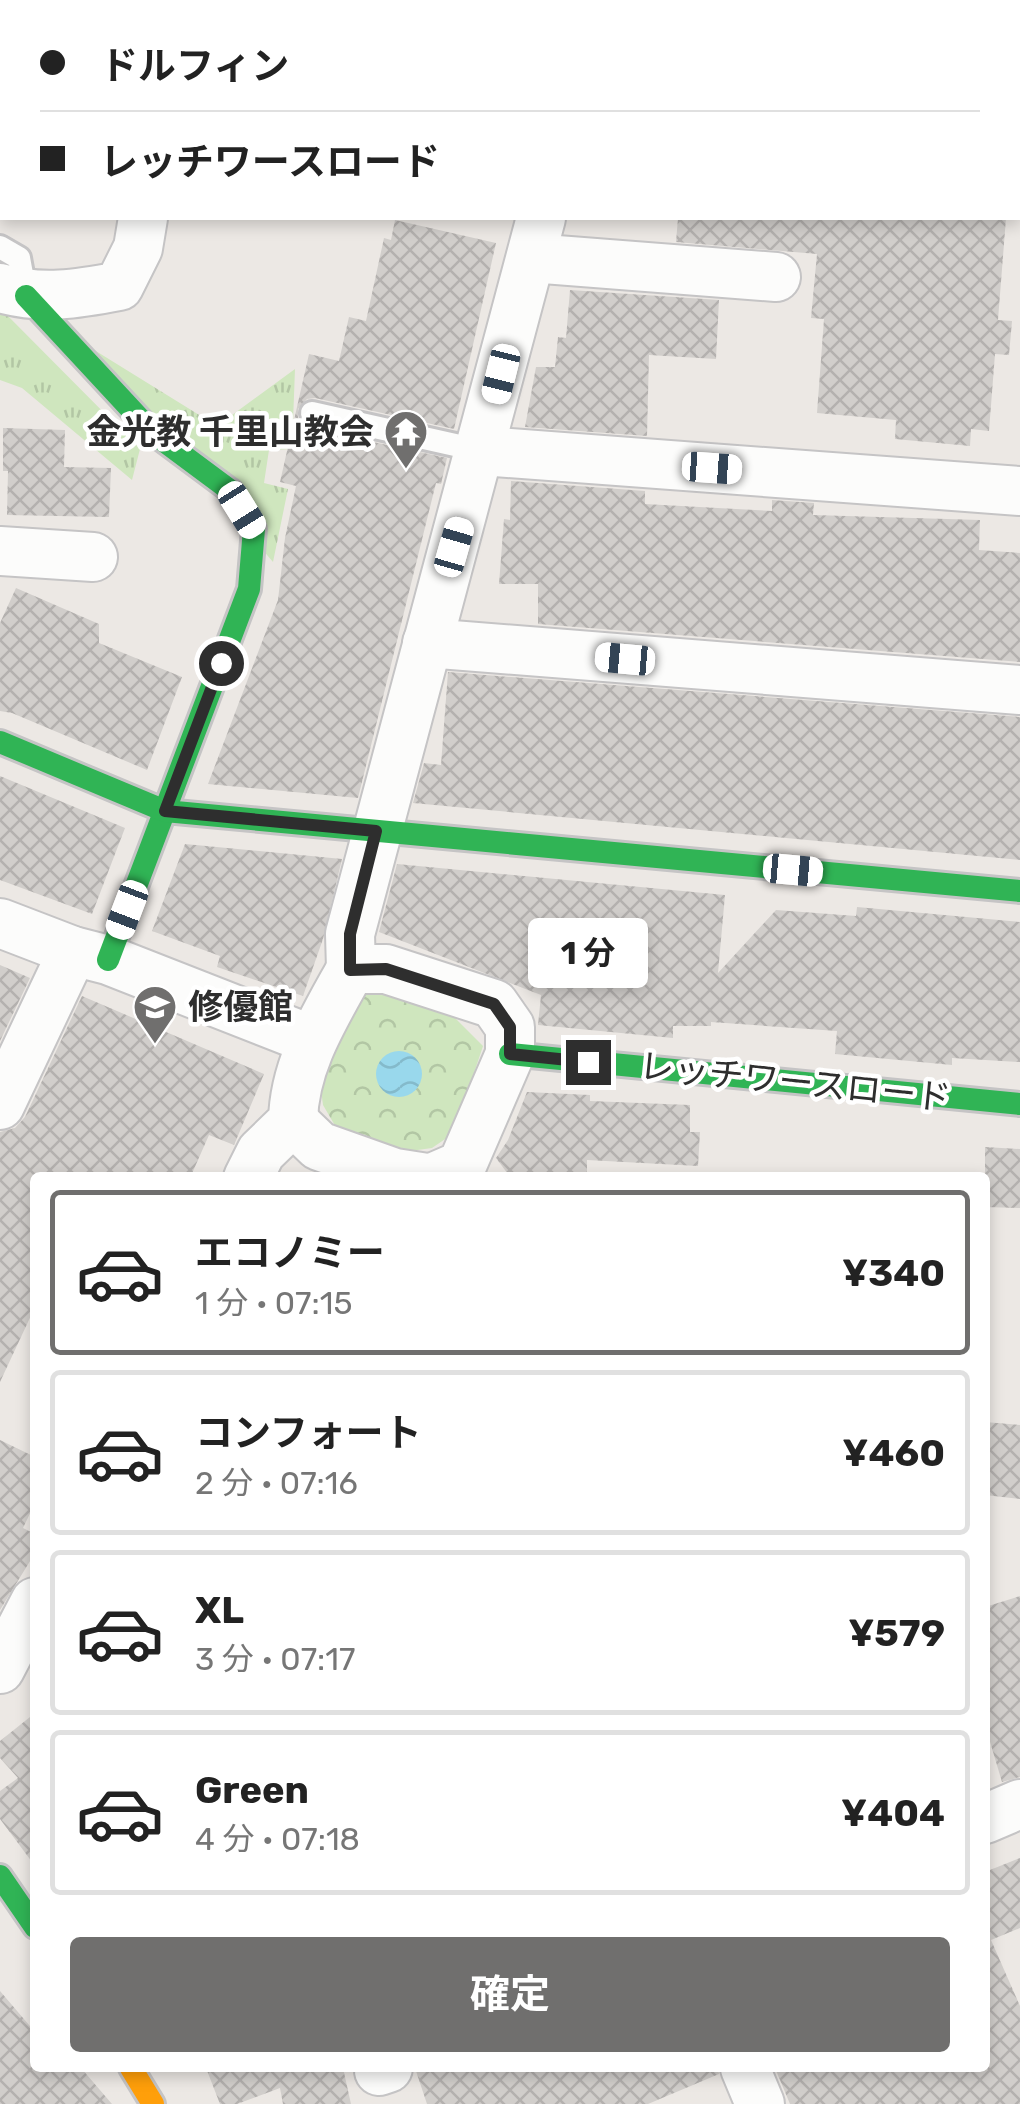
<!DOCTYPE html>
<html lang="ja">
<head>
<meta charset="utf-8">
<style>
  :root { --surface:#fff; --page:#f2f2f2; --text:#222; --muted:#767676; --line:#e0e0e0; --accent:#706f6e }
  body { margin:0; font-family:Rubik,"Noto Sans JP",sans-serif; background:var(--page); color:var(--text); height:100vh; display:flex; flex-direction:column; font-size:38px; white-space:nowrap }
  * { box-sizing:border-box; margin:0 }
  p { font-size:32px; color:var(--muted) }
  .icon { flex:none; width:55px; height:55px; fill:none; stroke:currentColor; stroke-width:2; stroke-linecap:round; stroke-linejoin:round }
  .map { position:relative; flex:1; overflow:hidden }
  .side { position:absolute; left:30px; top:1172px; width:960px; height:900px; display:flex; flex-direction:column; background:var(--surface); border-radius:10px; box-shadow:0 5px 15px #0003 }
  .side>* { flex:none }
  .banner { position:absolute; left:0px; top:0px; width:1020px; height:220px; box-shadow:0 5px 15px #0003; display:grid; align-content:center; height:220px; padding:0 40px; background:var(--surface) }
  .end { position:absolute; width:45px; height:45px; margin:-22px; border:12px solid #2e2e2e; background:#fff; box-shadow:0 0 0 5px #fff }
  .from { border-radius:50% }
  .bubble { position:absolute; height:70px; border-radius:10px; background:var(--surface); box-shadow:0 5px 15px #0003; font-size:32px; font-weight:700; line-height:70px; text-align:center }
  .car { position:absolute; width:30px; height:60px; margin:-30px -15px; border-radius:12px; box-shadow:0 0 8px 2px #0007; background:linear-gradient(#fff 24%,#345 0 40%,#fff 0 76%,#345 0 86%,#fff 0) }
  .banner b { display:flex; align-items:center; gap:35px; height:95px; font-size:38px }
  .banner b+b { border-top:2px solid var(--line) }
  .banner i { width:25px; height:25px; background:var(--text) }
  ul { padding:18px 0 0; list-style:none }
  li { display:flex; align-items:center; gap:30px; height:165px; margin:0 20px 15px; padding:0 20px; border:5px solid var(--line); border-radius:10px }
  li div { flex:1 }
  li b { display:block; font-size:38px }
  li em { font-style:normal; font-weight:700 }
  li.on { border-color:var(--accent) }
  li>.icon { width:90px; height:90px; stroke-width:1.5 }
  .cta { display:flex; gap:20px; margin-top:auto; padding:20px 40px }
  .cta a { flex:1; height:115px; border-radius:10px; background:var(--accent); color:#fff; font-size:40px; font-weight:700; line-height:115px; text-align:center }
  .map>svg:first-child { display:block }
</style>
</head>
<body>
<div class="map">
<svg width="1020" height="2104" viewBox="0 0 1020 2104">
  <defs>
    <pattern id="grass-tufts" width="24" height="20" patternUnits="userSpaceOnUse" patternTransform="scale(2.5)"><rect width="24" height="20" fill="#cfe6be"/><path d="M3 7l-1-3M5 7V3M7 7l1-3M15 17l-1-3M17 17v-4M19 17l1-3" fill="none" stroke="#b2c6a4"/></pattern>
    <pattern id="park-crowns" width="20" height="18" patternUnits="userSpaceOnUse" patternTransform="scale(2.5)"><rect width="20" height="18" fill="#cfe6be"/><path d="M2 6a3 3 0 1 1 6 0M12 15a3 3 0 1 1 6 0" fill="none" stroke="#b2c6a4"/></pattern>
    <pattern id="water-waves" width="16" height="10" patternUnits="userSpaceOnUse" patternTransform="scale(2.5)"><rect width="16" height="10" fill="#99d8ec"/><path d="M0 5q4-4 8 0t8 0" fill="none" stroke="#84bacb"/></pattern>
    <pattern id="building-cross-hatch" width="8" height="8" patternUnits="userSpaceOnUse" patternTransform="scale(2.5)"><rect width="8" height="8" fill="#d1cecb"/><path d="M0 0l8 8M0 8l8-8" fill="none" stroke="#b4b1af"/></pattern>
  </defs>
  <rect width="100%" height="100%" fill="#ece8e4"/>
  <g fill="url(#grass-tufts)">
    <path d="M0,308L140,449L132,480L22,388L0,380Z"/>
    <path d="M91,348L217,426L295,369L292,449L269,450L264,483L288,489L273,562Z"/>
  </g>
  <path fill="url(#park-crowns)" d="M401,993L447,1010L483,1046L454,1133L432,1148L403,1152L337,1129L323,1105L319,1075L362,995Z"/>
  <circle fill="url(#water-waves)" cx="399" cy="1074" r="23"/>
  <g fill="url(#building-cross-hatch)">
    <path d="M678,218H1006L998,320L1012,321L1009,355L995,354L989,431L971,429L970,446L895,439L896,420L817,413L824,319L811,318L817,254L676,242Z"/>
    <path d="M395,220L496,243L454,429L315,398L307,399L298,409V418L309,428L447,458L441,484L436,483L358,798L208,784L278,600L285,538L296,486L280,482L309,354L339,361L349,317L366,321L384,238L391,240Z"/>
    <path d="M570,290L719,300L716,359L649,355L647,436L525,427L536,367H555L558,337L566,338Z"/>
    <path d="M3,428L65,430L64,467L111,468L109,517L7,515L8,471H3Z"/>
    <path d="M511,481L645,491V504L772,511V500L814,503L813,515L980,520L979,550L1020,553V662L538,624V584H499L504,519L510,520Z"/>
    <path d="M16,588L99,624V643L182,677L147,770L12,713L0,711V623Z"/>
    <path d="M448,672L1020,717V860L413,803L424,763L441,765Z"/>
    <path d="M0,776L125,828L92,914L0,880Z"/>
    <path d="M185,844L342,859L323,939L303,996L217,967L220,956L152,931Z"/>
    <path d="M397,864L725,895L718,973L776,910L856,916L857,907L1020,922V1062L952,1058V1065L835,1054L837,1031L711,1022V1026H673V1038L538,1025L541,995L379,932Z"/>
    <path d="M0,965L30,978L0,1041Z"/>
    <path d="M82,996L264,1074L234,1145L209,1135L190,1178H35V1307L0,1382V1132L15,1128L25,1117Z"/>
    <path d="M527,1092L590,1095V1101L690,1105V1132H700L698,1166L587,1160V1178H511L496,1158L508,1140Z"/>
    <path d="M985,1147L1020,1149V1208L985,1207Z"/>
    <path d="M985,1422L1020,1425V1499L985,1495Z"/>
    <path d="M0,1440L35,1457V1503L23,1528L35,1534V1553L0,1610Z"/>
    <path d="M1020,1596V1777L1002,1782L985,1725V1607Z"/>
    <path d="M35,1713V1866L0,1819V1791L18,1778L0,1758V1741Z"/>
    <path d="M1020,1858V1928L991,1940L1020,2006V2104H790L775,2068H985V1872Z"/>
    <path d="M0,1991L35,2032V2068H81L112,2104H0Z"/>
    <path d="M206,2068H343L351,2104H283L280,2088L237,2104H220Z"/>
    <path d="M415,2068H718L719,2074L648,2104H427Z"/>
  </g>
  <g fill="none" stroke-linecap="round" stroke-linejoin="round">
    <defs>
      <g id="lane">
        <path d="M0,247L19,258L26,296"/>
        <path d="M312,413L482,451"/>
      </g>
      <g id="street">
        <path d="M183,2L184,0"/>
        <path d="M598,2V0"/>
        <path d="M531,258L776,277"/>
        <path d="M0,288C41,300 78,294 119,286L138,248L143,218"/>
        <path d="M482,451L1020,491"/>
        <path d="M0,551L93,557"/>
        <path d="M427,643L1020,690"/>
        <path d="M0,923L73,951L108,960L312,1040"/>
        <path d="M351,969L350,934L541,218"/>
        <path d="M0,1105L73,951"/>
        <path d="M293,1121L319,1146L395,1173L427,1178"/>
        <path d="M248,1178L261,1152L293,1121C294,1065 324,1018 351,969H386L494,1004L510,1027V1054L462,1165L432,1178"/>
        <path d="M0,1669L35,1602"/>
        <path d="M985,1819L1020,1804"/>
        <path d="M745,2068L760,2104"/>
        <path d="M379,2071L388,2068"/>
      </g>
      <g id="fast">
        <path d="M26,296L153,433L231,491L254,529L249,589L108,960"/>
        <path d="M0,742L165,811L1020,891"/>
        <path d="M510,1054L1020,1104"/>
        <path d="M0,1876L35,1927"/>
      </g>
      <path id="slow" d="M131,2068L153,2104"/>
    </defs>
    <use href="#lane" stroke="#c5c4c5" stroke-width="28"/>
    <use href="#street" stroke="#c5c4c5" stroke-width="52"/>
    <use href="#fast" stroke="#c5c4c5" stroke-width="28"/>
    <use href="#slow" stroke="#c5c4c5" stroke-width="28"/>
    <use href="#lane" stroke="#fcfcfb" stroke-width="22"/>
    <use href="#street" stroke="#fcfcfb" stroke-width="48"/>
    <use href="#fast" stroke="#30b455" stroke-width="22"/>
    <use href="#slow" stroke="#ff9f0a" stroke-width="22"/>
  </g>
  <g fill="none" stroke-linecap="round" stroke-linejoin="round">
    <path stroke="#2e2e2e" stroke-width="12" d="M221,663L165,811L376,831L350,934V970L386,969L494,1004L510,1027V1054L588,1062"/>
  </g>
  <defs>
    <symbol id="temple-pin" viewBox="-11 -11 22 30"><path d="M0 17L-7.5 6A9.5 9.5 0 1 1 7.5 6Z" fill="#706f6e" stroke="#fff"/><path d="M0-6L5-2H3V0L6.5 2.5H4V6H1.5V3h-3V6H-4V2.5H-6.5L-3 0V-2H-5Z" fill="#fff"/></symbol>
    <symbol id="school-pin" viewBox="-11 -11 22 30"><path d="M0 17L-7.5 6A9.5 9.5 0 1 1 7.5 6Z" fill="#706f6e" stroke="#fff"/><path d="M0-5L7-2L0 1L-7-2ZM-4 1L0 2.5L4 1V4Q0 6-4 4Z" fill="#fff"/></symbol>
  </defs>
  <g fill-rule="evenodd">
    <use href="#temple-pin" x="381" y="407" width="50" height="68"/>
    <use href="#school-pin" x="130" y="982" width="50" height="68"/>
  </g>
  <g text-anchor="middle" stroke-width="9" stroke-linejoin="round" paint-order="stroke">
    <g font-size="35" font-weight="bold" fill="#2e2e2e" stroke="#fff" text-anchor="end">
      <text x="374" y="444">金光教 千里山教会</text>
      <text x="188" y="1019" text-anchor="start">修優館</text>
    </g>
    <g font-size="35" fill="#2e2e2e" stroke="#fff">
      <text transform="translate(795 1082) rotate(6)" y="12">レッチワースロード</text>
    </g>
  </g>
</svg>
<i class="end from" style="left:221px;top:663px"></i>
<i class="end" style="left:588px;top:1062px"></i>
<div class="bubble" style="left:528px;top:918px;width:120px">1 分</div>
<i class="car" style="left:501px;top:374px;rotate:194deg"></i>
<i class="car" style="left:712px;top:468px;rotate:94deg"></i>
<i class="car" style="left:242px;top:510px;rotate:148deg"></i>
<i class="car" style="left:454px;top:547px;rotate:16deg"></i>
<i class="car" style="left:625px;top:659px;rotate:275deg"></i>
<i class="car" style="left:793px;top:870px;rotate:95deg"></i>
<i class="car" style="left:127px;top:910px;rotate:201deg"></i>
<div class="banner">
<b><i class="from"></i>ドルフィン</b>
<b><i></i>レッチワースロード</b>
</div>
<section class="side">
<ul>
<li class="on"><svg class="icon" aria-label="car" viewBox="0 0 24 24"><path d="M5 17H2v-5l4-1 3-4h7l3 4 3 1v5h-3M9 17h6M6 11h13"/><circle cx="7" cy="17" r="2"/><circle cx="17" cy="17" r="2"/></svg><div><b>エコノミー</b><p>1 分 · 07:15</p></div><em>¥340</em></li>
<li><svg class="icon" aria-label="car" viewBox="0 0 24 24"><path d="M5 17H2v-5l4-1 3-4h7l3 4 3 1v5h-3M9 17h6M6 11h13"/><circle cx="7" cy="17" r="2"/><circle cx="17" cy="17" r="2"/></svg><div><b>コンフォート</b><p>2 分 · 07:16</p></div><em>¥460</em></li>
<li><svg class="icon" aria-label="car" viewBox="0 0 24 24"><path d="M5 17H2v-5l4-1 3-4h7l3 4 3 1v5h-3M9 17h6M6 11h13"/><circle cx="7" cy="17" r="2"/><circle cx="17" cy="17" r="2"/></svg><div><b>XL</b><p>3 分 · 07:17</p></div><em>¥579</em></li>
<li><svg class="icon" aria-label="car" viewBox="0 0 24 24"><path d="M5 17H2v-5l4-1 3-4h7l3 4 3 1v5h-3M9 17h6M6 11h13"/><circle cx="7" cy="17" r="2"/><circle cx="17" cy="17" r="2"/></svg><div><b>Green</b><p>4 分 · 07:18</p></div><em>¥404</em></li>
</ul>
<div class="cta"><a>確定</a></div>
</section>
</div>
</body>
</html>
